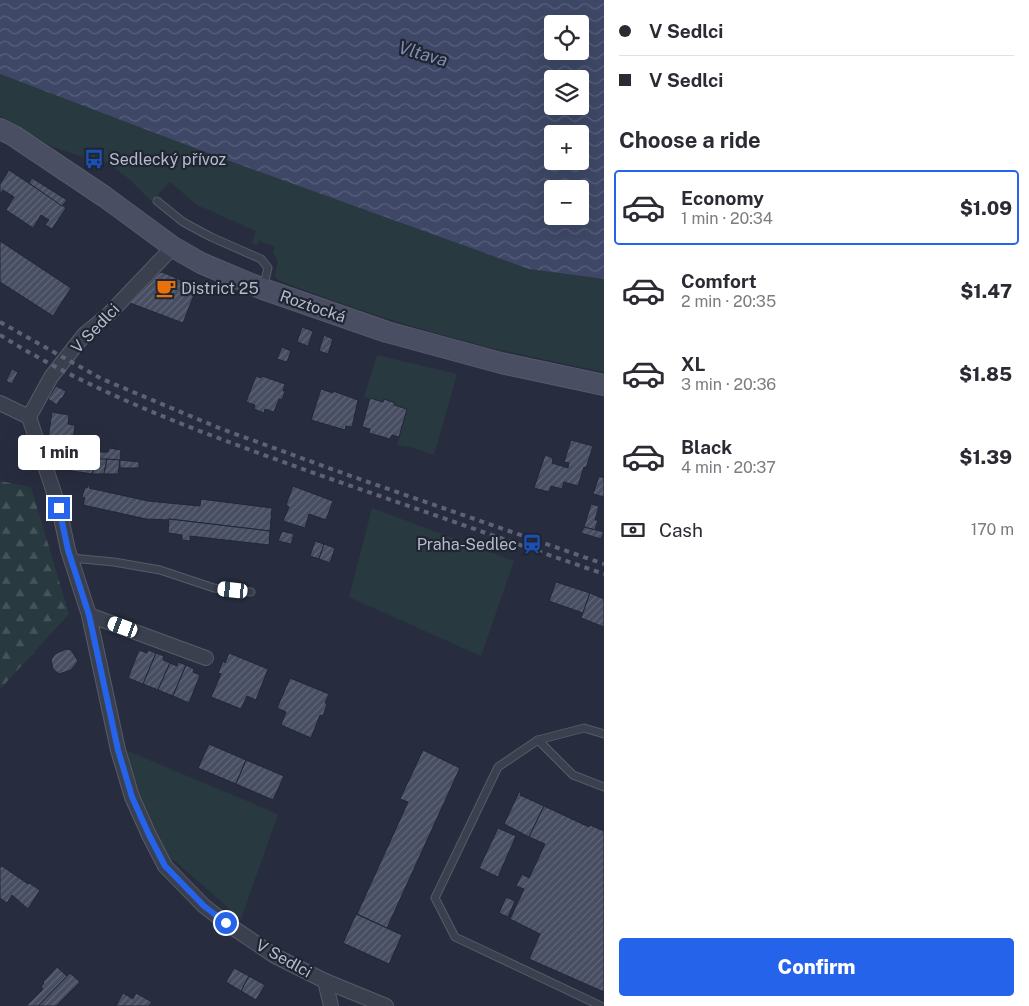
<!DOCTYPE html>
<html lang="en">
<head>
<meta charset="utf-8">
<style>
  :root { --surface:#fff; --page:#f7f7f7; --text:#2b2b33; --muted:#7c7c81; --line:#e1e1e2; --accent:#2563eb }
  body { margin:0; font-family:"Public Sans",sans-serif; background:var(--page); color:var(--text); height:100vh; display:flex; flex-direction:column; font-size:19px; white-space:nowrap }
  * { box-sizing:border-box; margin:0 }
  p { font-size:16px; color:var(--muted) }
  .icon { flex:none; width:28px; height:28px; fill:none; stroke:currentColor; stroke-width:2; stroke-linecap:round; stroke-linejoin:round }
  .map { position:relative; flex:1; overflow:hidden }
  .panel { display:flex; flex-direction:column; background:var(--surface); width:425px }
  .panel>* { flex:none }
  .hud { display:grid; align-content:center; height:110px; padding:0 15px; background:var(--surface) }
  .buttons { position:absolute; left:544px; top:15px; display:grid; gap:10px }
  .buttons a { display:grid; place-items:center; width:45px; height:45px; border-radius:5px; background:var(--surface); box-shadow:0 5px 20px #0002; font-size:25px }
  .end { position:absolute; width:22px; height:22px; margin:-11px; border:6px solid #2563eb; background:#fff; box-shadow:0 0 0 2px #fff }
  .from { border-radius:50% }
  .bubble { position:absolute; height:35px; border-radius:5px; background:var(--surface); box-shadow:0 5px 20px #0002; font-size:16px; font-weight:800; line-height:35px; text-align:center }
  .car { position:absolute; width:15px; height:30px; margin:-15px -8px; border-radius:6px; box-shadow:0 0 4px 1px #0007; background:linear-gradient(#fff 24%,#345 0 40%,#fff 0 76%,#345 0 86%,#fff 0) }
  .hud b { display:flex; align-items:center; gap:18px; height:48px; font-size:19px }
  .hud b+b { border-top:1px solid var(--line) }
  .hud i { width:12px; height:12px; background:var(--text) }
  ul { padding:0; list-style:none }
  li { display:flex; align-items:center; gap:15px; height:75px; margin:0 10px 8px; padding:0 5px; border:2px solid transparent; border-radius:5px }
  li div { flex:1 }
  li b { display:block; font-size:19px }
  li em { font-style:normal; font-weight:800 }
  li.current { border-color:var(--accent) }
  li>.icon { width:45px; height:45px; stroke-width:1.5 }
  h2 { padding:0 15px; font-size:22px; line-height:60px }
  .pay { display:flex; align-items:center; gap:12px; height:55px; padding:0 15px; font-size:19px }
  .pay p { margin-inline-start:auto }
  .cta { display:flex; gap:10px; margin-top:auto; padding:10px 15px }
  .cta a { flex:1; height:58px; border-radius:5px; background:var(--accent); color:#fff; font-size:20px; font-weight:800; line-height:58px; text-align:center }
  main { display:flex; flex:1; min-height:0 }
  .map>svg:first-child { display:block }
</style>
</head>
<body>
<main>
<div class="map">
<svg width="604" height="1006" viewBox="0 0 604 1006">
  <defs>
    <pattern id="forest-firs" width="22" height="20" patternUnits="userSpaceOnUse" patternTransform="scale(1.25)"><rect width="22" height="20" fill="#293940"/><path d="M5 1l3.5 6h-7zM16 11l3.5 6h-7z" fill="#46545a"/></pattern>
    <pattern id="water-waves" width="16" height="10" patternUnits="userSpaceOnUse" patternTransform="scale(1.25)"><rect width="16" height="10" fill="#3e4866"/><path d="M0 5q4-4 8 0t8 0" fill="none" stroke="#58607b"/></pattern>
    <pattern id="building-hatch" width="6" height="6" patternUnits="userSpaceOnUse" patternTransform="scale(1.25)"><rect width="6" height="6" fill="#484e62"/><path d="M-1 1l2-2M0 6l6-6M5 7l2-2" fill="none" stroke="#606677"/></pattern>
  </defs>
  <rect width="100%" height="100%" fill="#272d3f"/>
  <g fill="#293940">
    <path d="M0,74L205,152L529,269L604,279V372C567,364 529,356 492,348C419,330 348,307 278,280L275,276L278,262L273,252L275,247L259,241L257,245L252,243L256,231L197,205L170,182L151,201L128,178L96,155L92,160L53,147L0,116Z"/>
    <path d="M377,355L457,374L434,455L411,447L397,445L407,409L394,405L395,402L384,400L383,402L364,397Z"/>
    <path d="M372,508L514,561L481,656L349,597Z"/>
    <path d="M125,750L278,814L241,919L174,860L170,863C150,827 136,789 125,750Z"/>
  </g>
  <path fill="url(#forest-firs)" d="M0,481L31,487L69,614L0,689Z"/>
  <path fill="url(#water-waves)" fill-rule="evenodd" d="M0,0H604V279L529,269L205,152L0,74ZM552,24H580V51H552ZM552,79H580V106H552ZM552,134H580V161H552ZM552,189H580V216H552Z"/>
  <g fill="url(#building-hatch)" stroke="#222736">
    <path d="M9,170L66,208L52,229L45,225L49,220L41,215L33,228L6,210L14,197L3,190L0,194V184Z"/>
    <path d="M32,178L67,200L62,206L29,183Z"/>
    <path d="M0,241L71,288L53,316L0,282Z"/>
    <path d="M162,272L197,287L183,323L130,303L159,273Z"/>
    <path d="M302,327L313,331L308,346L297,342Z"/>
    <path d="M324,335L333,339L328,354L319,351Z"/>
    <path d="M282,347L291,351L287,362L277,359Z"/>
    <path d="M12,369L18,372L12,384L6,381Z"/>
    <path d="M256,376L261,378L262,376L285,384L283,391H285L282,400L279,399L274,412L265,409L264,413L254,409L255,405L246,402Z"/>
    <path d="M56,386L66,391L62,399L61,398L57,405L48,399Z"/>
    <path d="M321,389L333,393V391L358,400L352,427L346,426L345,430L311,420Z"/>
    <path d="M370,398L383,402L384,399L395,403L394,405L407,409L399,437L392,435L390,439L369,433L370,429L362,427Z"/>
    <path d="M52,412L69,415L68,424L75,425L73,442L101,446L99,452H108L109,448L121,450L120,460L97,459L92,474L59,469L47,445Z"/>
    <path d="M571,440L593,446L586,468L584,467L578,486L564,482L562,489L551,486L549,492L534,488L545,455L553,458L552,463L568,468L569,463L564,462Z"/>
    <path d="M97,459H107L104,474H92Z"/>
    <path d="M107,459L120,460L118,474H104Z"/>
    <path d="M120,460L139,462V468H120Z"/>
    <path d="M599,476L604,478V497L593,494Z"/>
    <path d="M88,485L90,486L89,488L148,501L200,506L201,499L272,508L270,531L169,519V520L146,519L83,505L85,498L82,497L85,487L87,488Z"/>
    <path d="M293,486L333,501L326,520L309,514L305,528L283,521L289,507L286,505Z"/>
    <path d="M591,504L599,506L595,520H598L595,530L584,527Z"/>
    <path d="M169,519L270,531L269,545L190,536V541L182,540V535L168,533Z"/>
    <path d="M584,527L604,532L601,539L581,533Z"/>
    <path d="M282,531L294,534L291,544L278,541Z"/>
    <path d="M315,541L324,544L319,559L310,556Z"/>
    <path d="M324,544L335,548L330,563L319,559Z"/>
    <path d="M556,582L590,593L583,613L549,601Z"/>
    <path d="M590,593L604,599V627L581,618Z"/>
    <path d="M66,649L71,650L78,661L71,670L59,674L53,669L51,660L55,654Z"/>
    <path d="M139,650L147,653L148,650L156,653L143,684L128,678Z"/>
    <path d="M156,653L164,656L163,660L170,663L158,690L143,684Z"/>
    <path d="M229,653L268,669L256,700L247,696L241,709L211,697L221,674L218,673L223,661L225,663Z"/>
    <path d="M178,662L186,665L173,696L158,690L170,663L177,666Z"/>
    <path d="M186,665L194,669L193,672L200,675L189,703L173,696Z"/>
    <path d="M290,678L329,694L325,703L327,704L323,716L320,715L311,738L281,725L286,712L277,708Z"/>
    <path d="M209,744L246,760L236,784L198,768Z"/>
    <path d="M423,750L460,768L387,928L357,914L408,802L400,799Z"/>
    <path d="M246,760L284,776L273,800L236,784Z"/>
    <path d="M519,792L521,793L520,795L544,806L529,837L504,824Z"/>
    <path d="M544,806L589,827L590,825L604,831V992L529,959L540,934L510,919L524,889L516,886L522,874L529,878L545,844L529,837Z"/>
    <path d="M498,828L516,836L498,877L479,868Z"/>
    <path d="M2,866L28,884L29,883L40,890L28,909L12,895L7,903L0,898V868Z"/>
    <path d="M506,897L515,901L508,917L499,913Z"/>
    <path d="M356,914L402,935L389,964L343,943Z"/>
    <path d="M57,967L67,976L38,1006H26L43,989L41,987L44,983L43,982Z"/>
    <path d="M234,968L249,976L241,991L226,982Z"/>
    <path d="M70,973L80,982L56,1006H38Z"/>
    <path d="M249,976L265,985L256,1000L241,991Z"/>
    <path d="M123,993L133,999L136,993L152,1002L149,1006H116Z"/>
  </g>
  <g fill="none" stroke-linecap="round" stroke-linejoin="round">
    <defs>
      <g id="service">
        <path d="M157,201L183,222L211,237L261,259L268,268L263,288"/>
        <path d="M71,558L114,562L160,570L214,588L251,592"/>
        <path d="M538,740L573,775L604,787"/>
        <path d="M601,1006L455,937L435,898L498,767L538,740L584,728L604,734"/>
      </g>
      <g id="minor">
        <path d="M0,403L29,417L59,508L68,550L89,615L118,750L132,797L149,835L165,866L204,906L226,923L275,956L325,981L386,1006"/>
        <path d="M29,417L51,377L84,335L108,315L173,247"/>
        <path d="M89,615L206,658"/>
        <path d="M325,981L331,1006"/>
      </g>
      <path id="secondary" d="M0,129L14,136L105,197L173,247L201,263L263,289L387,332L501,363L604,385"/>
    </defs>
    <use href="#service" stroke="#565b69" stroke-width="9"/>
    <use href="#minor" stroke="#565b69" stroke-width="16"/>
    <use href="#secondary" stroke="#565b69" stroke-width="22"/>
    <use href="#service" stroke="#3b404f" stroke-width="7"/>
    <use href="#minor" stroke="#3b404f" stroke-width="14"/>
    <use href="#secondary" stroke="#494e62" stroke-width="20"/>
    <g stroke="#5d6375" stroke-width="4" stroke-dasharray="5 5" stroke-linecap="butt">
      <path d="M0,322L102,379L219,428L348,475L604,564"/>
      <path d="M0,335C101,398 214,437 325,477C418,509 511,542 604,574"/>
    </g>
  </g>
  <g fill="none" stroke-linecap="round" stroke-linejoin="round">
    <path stroke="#2563eb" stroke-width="6" d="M59,508L68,550L89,615L118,750L132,797L149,835L165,866L204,906L226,923"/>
  </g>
  <defs>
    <symbol id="bus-bare" viewBox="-9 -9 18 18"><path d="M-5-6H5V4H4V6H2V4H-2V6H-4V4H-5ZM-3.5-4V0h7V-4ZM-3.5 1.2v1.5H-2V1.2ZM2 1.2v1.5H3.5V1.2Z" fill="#1a4fb4" stroke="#202534" stroke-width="2.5" paint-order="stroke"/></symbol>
    <symbol id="cafe-bare" viewBox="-9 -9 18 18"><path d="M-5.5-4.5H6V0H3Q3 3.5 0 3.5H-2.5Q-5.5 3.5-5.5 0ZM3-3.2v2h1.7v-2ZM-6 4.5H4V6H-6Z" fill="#e8710a" stroke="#202534" stroke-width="2.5" paint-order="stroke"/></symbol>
    <symbol id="station-bare" viewBox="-9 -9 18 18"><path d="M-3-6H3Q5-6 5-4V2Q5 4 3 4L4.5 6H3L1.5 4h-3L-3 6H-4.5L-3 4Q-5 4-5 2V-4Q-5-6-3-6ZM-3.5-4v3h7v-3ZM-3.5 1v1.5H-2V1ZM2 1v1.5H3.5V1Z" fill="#1a4fb4" stroke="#202534" stroke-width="2.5" paint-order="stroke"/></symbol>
  </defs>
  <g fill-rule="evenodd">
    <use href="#bus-bare" x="80" y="145" width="28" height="28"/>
    <use href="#cafe-bare" x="152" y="274" width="28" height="28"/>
    <use href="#station-bare" x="518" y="530" width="28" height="28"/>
  </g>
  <g text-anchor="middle" stroke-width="4.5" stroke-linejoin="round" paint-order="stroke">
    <g font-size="16" fill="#b7bbc9" stroke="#202534" text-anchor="start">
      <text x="109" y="165">Sedlecký přívoz</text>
      <text x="181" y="294">District 25</text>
      <text x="517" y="550" text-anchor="end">Praha-Sedlec</text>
    </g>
    <g font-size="16" fill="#b7bbc9" stroke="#202534">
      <text transform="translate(313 306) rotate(19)" y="6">Roztocká</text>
      <text transform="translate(95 328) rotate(-46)" y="6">V Sedlci</text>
      <text transform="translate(284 958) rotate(29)" y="6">V Sedlci</text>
    </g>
    <g font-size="18" font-style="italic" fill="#818daf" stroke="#202534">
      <text transform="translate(423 54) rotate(16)" y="6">Vltava</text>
    </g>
  </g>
</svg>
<div class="buttons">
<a><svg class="icon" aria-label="locate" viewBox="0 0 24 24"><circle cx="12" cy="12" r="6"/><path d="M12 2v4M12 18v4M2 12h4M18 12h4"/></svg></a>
<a><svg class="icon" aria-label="layers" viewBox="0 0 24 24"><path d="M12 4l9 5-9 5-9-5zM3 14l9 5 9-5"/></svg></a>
<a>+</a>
<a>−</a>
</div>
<i class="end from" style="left:226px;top:923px"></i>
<i class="end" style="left:59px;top:508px"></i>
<div class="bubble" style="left:18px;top:435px;width:82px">1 min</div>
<i class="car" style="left:233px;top:590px;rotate:276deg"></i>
<i class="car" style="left:123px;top:627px;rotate:290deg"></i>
</div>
<section class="panel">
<div class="hud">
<b><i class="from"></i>V Sedlci</b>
<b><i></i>V Sedlci</b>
</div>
<h2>Choose a ride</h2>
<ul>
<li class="current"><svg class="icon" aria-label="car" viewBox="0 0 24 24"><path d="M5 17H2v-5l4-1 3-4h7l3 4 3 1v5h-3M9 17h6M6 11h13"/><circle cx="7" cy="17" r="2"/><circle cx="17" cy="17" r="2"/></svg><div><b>Economy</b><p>1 min · 20:34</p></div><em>$1.09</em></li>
<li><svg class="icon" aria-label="car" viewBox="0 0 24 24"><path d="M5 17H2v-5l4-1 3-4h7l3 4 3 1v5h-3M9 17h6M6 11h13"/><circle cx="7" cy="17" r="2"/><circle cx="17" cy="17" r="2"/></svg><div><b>Comfort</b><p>2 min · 20:35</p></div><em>$1.47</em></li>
<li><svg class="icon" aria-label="car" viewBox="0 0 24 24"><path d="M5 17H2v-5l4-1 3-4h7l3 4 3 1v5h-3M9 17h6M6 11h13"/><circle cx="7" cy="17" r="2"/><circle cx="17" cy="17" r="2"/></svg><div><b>XL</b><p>3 min · 20:36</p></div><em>$1.85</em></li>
<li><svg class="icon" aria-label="car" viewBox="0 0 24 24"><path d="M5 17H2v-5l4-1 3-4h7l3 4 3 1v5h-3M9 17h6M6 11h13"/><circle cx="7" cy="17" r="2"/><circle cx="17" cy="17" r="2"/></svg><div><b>Black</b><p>4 min · 20:37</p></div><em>$1.39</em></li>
</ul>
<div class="pay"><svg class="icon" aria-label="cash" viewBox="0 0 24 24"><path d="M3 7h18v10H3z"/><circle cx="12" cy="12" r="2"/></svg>Cash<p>170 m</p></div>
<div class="cta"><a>Confirm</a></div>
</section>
</main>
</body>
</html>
